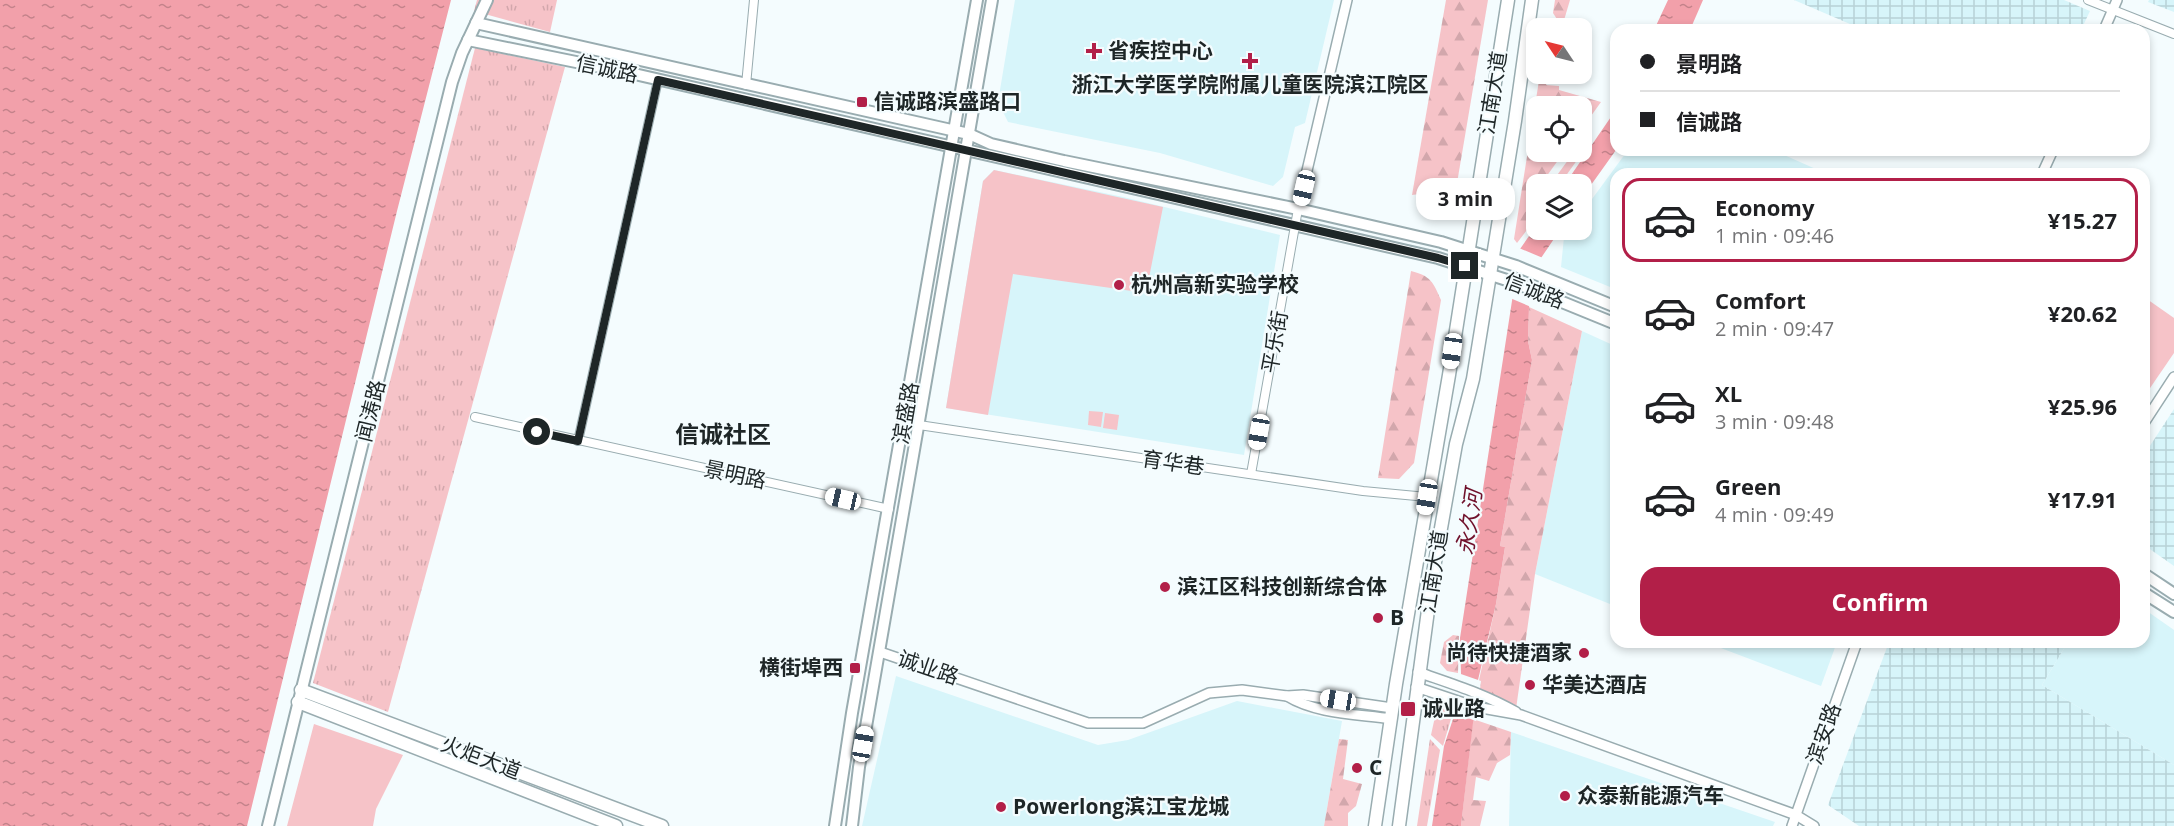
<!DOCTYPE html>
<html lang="en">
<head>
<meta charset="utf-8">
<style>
  :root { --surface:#fff; --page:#f2f2f2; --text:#202124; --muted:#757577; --line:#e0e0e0; --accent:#b21f48 }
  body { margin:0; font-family:"Open Sans","Noto Sans SC",sans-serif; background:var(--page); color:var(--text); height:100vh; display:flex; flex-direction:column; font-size:22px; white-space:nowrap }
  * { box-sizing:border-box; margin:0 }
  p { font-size:20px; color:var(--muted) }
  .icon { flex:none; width:33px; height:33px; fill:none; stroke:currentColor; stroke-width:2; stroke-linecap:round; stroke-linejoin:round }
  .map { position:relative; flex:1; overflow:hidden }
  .details { position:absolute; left:1610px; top:168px; width:540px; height:480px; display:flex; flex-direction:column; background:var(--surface); border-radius:18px; box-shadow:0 3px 9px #0003 }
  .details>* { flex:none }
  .guide { position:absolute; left:1610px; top:24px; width:540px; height:132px; border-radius:18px; box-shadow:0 3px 9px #0003; display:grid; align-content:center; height:132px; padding:0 30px; background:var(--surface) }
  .needle { width:39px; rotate:305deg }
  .tools { position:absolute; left:1526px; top:18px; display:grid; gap:12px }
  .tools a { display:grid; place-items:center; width:66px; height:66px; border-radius:12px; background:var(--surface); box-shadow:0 3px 9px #0003; font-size:30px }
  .end { position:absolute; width:27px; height:27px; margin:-14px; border:8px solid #1e2627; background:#fff; box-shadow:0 0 0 3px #fff }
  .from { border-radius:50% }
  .bubble { position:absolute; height:42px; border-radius:18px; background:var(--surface); box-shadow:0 3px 9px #0003; font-size:20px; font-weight:700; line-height:42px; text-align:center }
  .car { position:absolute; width:18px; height:36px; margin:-18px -9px; border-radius:8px; box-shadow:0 0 4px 2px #0007; background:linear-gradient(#fff 24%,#345 0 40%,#fff 0 76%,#345 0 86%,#fff 0) }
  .guide b { display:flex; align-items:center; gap:21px; height:57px; font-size:22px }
  .guide b+b { border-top:2px solid var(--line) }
  .guide i { width:15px; height:15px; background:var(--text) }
  ul { padding:10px 0 0; list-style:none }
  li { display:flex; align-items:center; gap:18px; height:84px; margin:0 12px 9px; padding:0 18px; border:3px solid transparent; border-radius:18px }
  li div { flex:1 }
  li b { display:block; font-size:22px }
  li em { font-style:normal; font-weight:700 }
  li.selected { border-color:var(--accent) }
  li>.icon { width:54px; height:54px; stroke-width:1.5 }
  .cta { display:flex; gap:12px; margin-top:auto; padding:12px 30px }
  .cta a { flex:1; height:69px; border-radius:18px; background:var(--accent); color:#fff; font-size:24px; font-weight:700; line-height:69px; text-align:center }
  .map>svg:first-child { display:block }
</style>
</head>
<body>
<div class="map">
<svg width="2174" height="826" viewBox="0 0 2174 826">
  <defs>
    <pattern id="industrial-grid" width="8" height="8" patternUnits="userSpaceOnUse" patternTransform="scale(1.5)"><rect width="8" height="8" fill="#d7f5fa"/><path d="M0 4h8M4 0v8" fill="none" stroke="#b8d2d6"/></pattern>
    <pattern id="grass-tufts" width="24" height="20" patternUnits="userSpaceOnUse" patternTransform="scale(1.5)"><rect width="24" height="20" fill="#f6c3c8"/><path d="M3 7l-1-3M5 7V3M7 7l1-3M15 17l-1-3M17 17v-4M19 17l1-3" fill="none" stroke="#d2a7ac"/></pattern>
    <pattern id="forest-firs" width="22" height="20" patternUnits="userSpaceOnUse" patternTransform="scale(1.5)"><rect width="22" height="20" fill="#f6c3c8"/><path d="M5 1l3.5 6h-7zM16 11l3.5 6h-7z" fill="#d2a7ac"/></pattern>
    <pattern id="water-ripples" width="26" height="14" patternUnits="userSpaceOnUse" patternTransform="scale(1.5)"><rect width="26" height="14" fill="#f2a0aa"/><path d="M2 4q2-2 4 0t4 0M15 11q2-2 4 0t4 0" fill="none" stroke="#c3828a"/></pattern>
  </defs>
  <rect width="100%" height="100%" fill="#f4fcfe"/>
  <g fill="#d7f5fa">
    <path d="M1015,0H1334L1305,123L1295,127L1283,177L1273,186L1160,153L1008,122L998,102Z"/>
    <path d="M1628,150H1773L1827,174H1616L1615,289L1561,267L1564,237L1569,230H1581V214Z"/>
    <path d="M994,170L1123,197L1280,235L1244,455L946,408L983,181Z"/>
    <path d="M1582,331L1615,346V606L1535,574Z"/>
    <path d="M2144,609L2174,630V765L2042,685L2068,642H2144Z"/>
    <path d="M1705,642H1837L1821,686Z"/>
    <path d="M896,676L1098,745L1128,740L1237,701L1342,721L1324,826H862Z"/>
    <path d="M1511,732L1775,822L1773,826H1509Z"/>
  </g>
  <g fill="url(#industrial-grid)">
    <path d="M1794,0H2064L2090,11L2081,30H1864Z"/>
    <path d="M2149,0H2174V12L2148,2Z"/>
    <path d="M2174,409V566L2144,545V455Z"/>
    <path d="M1889,642H2068L2042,685L2174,765V826H1859L1828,805Z"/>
  </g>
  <g fill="url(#grass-tufts)">
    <path d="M477,0H557L550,32L474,11Z"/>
    <path d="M475,48L565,67L388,712L313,683Z"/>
    <path d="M1443,708L1453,712L1443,746L1431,735L1436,712Z"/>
    <path d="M1430,739L1440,750L1427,826H1417Z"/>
  </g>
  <g fill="url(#forest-firs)">
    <path d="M1446,0H1488L1456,189L1412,195Z"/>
    <path d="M1555,0H1570L1562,27L1553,13Z"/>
    <path d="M1540,74H1551L1546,85L1559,86V90L1601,102L1581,130V106H1536V152H1564L1541,184H1536V218L1517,243L1514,239Z"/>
    <path d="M1574,152L1580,156L1560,184L1552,182Z"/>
    <path d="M1411,271C1431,276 1433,282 1441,300L1414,463L1399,479L1378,478Z"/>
    <path d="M1529,307L1582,331L1535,574L1516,709L1477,689L1496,604L1505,547L1500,546L1532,360L1528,341Z"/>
    <path d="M1453,635L1459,636L1458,673L1447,671L1440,663L1444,642Z"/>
    <path d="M1473,719L1511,732L1510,755L1497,763L1489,781L1476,777L1473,800L1486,801L1480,826H1461Z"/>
    <path d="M1339,739L1348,740L1343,779L1362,784L1356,806L1348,813V826H1324Z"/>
  </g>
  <g fill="#f6c3c8">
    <path d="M994,170L1163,207L1146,293L1013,274L988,415L946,408L983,181Z"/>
    <path d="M2144,297L2174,318V353L2148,391L2144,388Z"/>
    <path d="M1089,411L1103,412L1101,427L1088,425Z"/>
    <path d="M1105,413L1119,415L1117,430L1103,428Z"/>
    <path d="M314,724L403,755L376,809L373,826H287Z"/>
  </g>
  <g fill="url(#water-ripples)">
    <path d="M0,0H451L397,211L247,826H0Z"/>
    <path d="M1668,0H1703L1690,30H1654Z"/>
    <path d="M1615,111L1616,150L1581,199V184H1565Z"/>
    <path d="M1536,226V230H1560L1541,258L1529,307L1528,341L1532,360L1500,546L1505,547L1496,604L1478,680L1461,826H1432L1444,746L1456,710L1461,674L1460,638L1520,249Z"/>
  </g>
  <g fill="#f4fcfe">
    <path d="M1519,248L1543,258L1531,307L1510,298Z"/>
    <path d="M1458,673L1481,681L1476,721L1452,712Z"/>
  </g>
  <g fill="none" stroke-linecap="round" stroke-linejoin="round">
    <defs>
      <g id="minor">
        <path d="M2088,0L2174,34"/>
        <path d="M746,85L754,0"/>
        <path d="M475,417L889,509"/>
        <path d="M919,425L1363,491L1427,497"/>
        <path d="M578,441L658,80"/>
        <path d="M1251,474L1298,209"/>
      </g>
      <g id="tertiary">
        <path d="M2104,30L2117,0"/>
        <path d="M2042,174L2053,150"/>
        <path d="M1298,209L1347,0"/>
        <path d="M2144,423L2174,377"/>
        <path d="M880,652L1088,723H1143L1209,693L1242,690L1287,696L1303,695L1392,708"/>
        <path d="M1418,672C1452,684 1485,694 1516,712"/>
        <path d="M1416,687L1476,707L1521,715L1796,815L1814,826"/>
        <path d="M1287,696C1316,714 1357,714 1391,719"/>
        <path d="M1792,826L1857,642"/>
      </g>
      <g id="secondary">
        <path d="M476,23L969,134L991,144L1064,161L1298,209L1441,242L1516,266L1616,307"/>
        <path d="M468,40L630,73L1438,258L1513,282L1616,324"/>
        <path d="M2144,574L2174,594"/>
        <path d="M2144,593L2174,612"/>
        <path d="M268,826L452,82L462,53L487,0"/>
        <path d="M835,826L852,713L977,0"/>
        <path d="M852,826L859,767L992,0"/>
      </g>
      <g id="primary">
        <path d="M301,690L662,826"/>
        <path d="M298,702L616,826"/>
        <path d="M1375,826L1396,684L1449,375L1508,0"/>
        <path d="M1399,826L1433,573L1456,444L1473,379L1515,121L1532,0"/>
      </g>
    </defs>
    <use href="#minor" stroke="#99acb0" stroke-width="10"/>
    <use href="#tertiary" stroke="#99acb0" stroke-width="12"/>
    <use href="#secondary" stroke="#99acb0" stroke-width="14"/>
    <use href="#primary" stroke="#99acb0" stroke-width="15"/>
    <use href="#minor" stroke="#fff" stroke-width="8"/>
    <use href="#tertiary" stroke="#fff" stroke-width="9"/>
    <use href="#secondary" stroke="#fff" stroke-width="10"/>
    <use href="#primary" stroke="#fff" stroke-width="12"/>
  </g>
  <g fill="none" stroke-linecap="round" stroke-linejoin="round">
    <path stroke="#1e2627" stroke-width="8" d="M537,432L578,441L658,80L1438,258L1465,266"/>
  </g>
  <g fill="#b21f48" stroke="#f4fcfe" stroke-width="2">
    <path d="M1091 42h6v6h6v6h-6v6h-6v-6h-6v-6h6z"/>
    <path d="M1247 52h6v6h6v6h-6v6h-6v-6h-6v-6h6z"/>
    <rect x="856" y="96" width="12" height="12" rx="3"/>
    <circle cx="1119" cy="285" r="6"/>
    <circle cx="1165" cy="587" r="6"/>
    <circle cx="1378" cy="618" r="6"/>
    <circle cx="1584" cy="653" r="6"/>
    <rect x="849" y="662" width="12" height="12" rx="3"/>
    <circle cx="1530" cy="685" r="6"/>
    <rect x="1400" y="701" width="16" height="16" rx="3"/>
    <circle cx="1357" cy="768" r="6"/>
    <circle cx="1565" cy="796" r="6"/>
    <circle cx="1001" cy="807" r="6"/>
  </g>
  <g text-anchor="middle" stroke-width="4.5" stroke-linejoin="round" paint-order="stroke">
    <g font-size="21" font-weight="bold" fill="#1e2627" stroke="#f4fcfe" text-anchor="start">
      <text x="1108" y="58">省疾控中心</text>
      <text x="1250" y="92" text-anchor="middle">浙江大学医学院附属儿童医院滨江院区</text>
      <text x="874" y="109">信诚路滨盛路口</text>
      <text x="1131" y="292">杭州高新实验学校</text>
      <text x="1177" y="594">滨江区科技创新综合体</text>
      <text x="1390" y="625">B</text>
      <text x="1572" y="660" text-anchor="end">尚待快捷酒家</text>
      <text x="843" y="675" text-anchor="end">横街埠西</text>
      <text x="1542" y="692">华美达酒店</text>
      <text x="1422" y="716">诚业路</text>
      <text x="1369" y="775">C</text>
      <text x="1577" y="803">众泰新能源汽车</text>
      <text x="1013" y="814">Powerlong滨江宝龙城</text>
    </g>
    <g font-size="21" fill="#1e2627" stroke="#f4fcfe">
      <text transform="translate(607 69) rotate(12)" y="7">信诚路</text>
      <text transform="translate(1493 93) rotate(-81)" y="7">江南大道</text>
      <text transform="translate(1534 291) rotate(21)" y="7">信诚路</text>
      <text transform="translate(1275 342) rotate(-80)" y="7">平乐街</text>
      <text transform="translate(371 411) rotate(-76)" y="7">闻涛路</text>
      <text transform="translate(906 413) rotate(-80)" y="7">滨盛路</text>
      <text transform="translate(1173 463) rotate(8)" y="7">育华巷</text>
      <text transform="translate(735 475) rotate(12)" y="7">景明路</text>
      <text transform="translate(1434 572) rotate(-81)" y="7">江南大道</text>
      <text transform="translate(928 668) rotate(19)" y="7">诚业路</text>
      <text transform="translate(1824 734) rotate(-71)" y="7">滨安路</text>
      <text transform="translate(481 758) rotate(21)" y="7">火炬大道</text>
    </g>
    <g font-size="22" font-style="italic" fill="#70112b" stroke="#f4fcfe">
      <text transform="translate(1469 522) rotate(-82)" y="8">永久河</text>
    </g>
    <g font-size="24" font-weight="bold" fill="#1e2627" stroke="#f4fcfe">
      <text x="723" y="443">信诚社区</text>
    </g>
  </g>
</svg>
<div class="tools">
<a><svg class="needle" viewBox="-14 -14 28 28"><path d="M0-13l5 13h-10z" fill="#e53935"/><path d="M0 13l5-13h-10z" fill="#757577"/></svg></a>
<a><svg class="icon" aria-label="locate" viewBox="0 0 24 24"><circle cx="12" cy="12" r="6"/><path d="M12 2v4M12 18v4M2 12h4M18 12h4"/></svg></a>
<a><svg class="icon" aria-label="layers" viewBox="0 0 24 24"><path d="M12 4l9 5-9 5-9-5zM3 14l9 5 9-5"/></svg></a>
</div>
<i class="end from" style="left:537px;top:432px"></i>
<i class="end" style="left:1465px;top:266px"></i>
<div class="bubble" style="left:1416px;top:178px;width:99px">3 min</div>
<i class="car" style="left:1304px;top:188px;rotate:193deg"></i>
<i class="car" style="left:1452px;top:351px;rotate:188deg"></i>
<i class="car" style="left:1259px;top:432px;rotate:190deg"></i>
<i class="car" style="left:1427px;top:497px;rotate:189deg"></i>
<i class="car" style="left:843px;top:499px;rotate:283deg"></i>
<i class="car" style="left:1338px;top:700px;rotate:279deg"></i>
<i class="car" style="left:863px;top:744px;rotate:10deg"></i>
<div class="guide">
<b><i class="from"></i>景明路</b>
<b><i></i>信诚路</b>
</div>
<section class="details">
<ul>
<li class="selected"><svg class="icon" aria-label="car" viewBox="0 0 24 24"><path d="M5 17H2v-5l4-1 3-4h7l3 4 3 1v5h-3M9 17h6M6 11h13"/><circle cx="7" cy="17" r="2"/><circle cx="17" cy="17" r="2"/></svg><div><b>Economy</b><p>1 min · 09:46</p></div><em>¥15.27</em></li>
<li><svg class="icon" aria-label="car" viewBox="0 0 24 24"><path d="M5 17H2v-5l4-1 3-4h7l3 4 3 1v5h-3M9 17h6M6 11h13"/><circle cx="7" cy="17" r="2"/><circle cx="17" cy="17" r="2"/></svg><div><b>Comfort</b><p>2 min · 09:47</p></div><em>¥20.62</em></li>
<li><svg class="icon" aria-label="car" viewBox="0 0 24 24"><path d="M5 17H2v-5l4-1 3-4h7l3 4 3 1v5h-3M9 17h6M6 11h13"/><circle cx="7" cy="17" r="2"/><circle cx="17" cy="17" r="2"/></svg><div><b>XL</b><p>3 min · 09:48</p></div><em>¥25.96</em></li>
<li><svg class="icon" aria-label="car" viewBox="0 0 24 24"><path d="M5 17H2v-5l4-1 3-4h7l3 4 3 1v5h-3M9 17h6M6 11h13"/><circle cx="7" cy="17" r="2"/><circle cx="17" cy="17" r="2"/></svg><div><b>Green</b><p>4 min · 09:49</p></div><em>¥17.91</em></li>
</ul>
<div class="cta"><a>Confirm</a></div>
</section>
</div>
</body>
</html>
